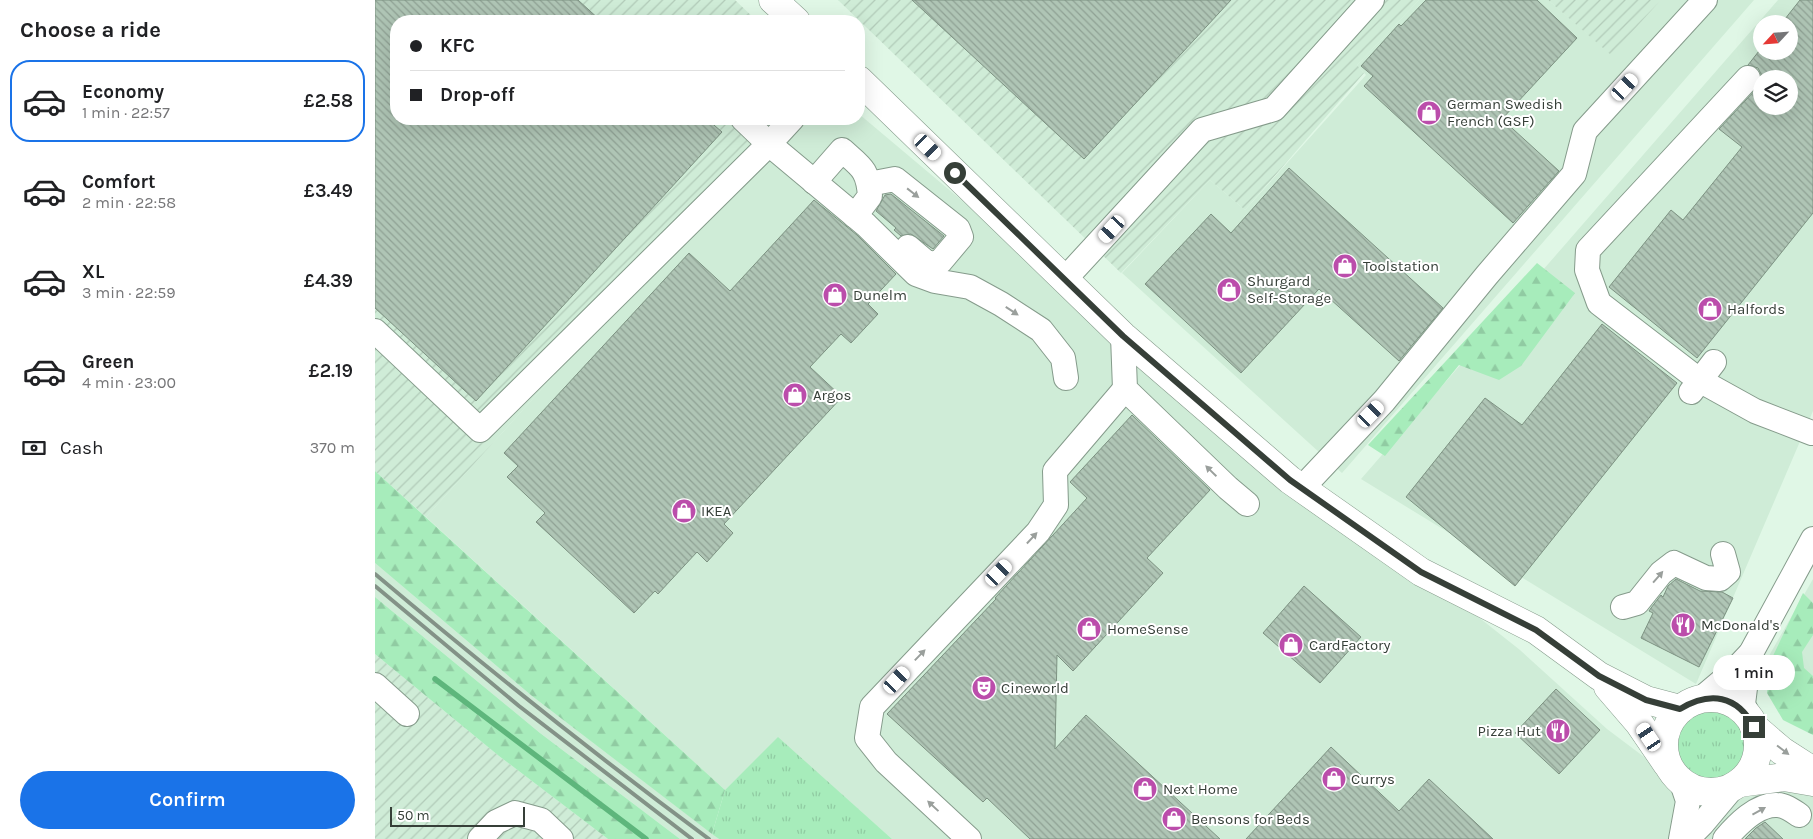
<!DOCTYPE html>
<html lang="en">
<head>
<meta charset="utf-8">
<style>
  :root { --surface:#fff; --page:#f6f6f6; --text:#202124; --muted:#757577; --line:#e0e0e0; --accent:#1a73e8 }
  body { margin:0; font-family:Karla,sans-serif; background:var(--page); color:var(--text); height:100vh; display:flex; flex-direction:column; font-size:19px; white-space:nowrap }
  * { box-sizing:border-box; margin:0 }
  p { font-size:16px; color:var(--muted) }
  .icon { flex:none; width:28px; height:28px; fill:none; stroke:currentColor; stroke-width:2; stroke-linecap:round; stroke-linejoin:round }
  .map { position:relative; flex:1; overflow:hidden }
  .sheet { display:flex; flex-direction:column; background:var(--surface); width:375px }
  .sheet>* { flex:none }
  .hud { position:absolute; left:15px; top:15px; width:475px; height:110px; border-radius:20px; box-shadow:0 5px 20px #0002; display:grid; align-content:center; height:110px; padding:0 20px; background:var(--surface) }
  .needle { width:32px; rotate:244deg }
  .fabs { position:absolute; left:1378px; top:15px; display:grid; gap:10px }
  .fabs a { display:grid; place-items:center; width:45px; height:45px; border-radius:50%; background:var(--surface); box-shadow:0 5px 20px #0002; font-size:25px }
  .scale { position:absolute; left:15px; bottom:12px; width:135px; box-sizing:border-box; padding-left:5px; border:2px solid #363f38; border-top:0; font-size:14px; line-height:18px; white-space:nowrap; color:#363f38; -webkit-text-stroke:4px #fff; paint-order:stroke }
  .end { position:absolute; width:22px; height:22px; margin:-11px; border:6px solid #363f38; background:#fff; box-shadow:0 0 0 2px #fff }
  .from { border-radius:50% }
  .bubble { position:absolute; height:35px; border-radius:18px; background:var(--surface); box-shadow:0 5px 20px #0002; font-size:16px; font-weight:600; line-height:35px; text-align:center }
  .car { position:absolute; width:15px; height:30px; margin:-15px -8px; border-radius:6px; box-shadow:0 0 4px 1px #0007; background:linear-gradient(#fff 24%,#345 0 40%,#fff 0 76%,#345 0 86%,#fff 0) }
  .hud b { display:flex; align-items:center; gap:18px; height:48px; font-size:19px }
  .hud b+b { border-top:1px solid var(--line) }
  .hud i { width:12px; height:12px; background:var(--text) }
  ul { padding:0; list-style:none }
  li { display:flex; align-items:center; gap:15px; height:82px; margin:0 10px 8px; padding:0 10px; border:2px solid transparent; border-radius:20px }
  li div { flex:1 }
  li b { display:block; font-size:19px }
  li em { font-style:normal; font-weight:600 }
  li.active { border-color:var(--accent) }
  li>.icon { width:45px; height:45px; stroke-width:1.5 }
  h2 { padding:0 20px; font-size:22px; line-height:60px }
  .pay { display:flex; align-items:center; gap:12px; height:55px; padding:0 20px; font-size:19px }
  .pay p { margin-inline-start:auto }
  .action { display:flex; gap:10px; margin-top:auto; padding:10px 20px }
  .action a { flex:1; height:58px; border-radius:30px; background:var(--accent); color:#fff; font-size:20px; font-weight:600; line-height:58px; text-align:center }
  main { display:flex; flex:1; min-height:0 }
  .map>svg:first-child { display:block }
</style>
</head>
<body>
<main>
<section class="sheet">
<h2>Choose a ride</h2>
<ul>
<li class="active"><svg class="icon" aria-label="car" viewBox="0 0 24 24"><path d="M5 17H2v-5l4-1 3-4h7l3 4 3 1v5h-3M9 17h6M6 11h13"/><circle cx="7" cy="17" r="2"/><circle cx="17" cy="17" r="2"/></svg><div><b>Economy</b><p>1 min · 22:57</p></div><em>£2.58</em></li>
<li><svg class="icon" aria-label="car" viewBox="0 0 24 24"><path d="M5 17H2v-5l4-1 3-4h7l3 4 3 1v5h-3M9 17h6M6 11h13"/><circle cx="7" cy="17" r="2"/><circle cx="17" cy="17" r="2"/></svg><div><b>Comfort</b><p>2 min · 22:58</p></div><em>£3.49</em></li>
<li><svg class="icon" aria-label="car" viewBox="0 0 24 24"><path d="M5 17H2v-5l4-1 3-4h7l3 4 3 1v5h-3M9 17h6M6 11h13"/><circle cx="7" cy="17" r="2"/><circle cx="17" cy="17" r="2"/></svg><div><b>XL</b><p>3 min · 22:59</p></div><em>£4.39</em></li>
<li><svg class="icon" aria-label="car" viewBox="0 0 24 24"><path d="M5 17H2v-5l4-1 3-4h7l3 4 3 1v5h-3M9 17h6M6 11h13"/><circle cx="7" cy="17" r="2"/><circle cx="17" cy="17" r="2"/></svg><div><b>Green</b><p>4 min · 23:00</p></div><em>£2.19</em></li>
</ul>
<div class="pay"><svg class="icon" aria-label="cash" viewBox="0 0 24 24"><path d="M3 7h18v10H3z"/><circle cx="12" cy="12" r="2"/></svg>Cash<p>370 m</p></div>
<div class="action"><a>Confirm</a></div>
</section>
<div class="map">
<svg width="1438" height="839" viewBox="0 0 1438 839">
  <defs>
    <pattern id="industrial-furrows" width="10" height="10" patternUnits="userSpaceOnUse" patternTransform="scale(1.25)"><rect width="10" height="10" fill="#cfecd7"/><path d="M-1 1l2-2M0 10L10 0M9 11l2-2" fill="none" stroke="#b2cbb9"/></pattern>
    <pattern id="grass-tufts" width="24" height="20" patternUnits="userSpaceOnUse" patternTransform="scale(1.25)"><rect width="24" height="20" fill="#a7ecbb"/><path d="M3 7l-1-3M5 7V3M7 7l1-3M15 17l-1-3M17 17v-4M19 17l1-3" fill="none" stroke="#90cba2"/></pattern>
    <pattern id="forest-firs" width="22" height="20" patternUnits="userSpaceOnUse" patternTransform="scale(1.25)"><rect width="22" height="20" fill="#a7ecbb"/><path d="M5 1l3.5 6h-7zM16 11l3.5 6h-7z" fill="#90cba2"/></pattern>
    <pattern id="building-back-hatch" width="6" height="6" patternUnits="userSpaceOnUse" patternTransform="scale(1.25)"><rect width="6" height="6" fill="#afc5b5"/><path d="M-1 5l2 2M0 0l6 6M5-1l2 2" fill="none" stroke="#8fa194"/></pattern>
  </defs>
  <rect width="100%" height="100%" fill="#e0f7e6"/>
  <g fill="#cfecd7" fill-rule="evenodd">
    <path d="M1044,0H1173L1236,54L1286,0H1379L967,473L747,273L835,180L870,210L991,75L982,65Z"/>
    <path d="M1403,0H1438V411L1321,684L986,479ZM1386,24H1414V51H1386ZM1386,79H1414V106H1386Z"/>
    <path d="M484,114L748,336L1145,650L1232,729L1329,802L1436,789L1438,791V839H517L403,738L350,790L51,517L411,119H484Z"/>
    <path d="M0,563L157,696L344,839H305L165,733L0,597Z"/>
    <path d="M1438,579V696L1391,661Z"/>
  </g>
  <g fill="url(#industrial-furrows)">
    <path d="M0,0H360L382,21H21V119H411L51,517L0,471Z"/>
    <path d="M463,0H1044L982,65L989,73L870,210L835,180L746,273Z"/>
    <path d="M1173,0H1286L1236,55Z"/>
    <path d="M0,654L124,756L233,839H0Z"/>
  </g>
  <g fill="url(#grass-tufts)">
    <circle cx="1335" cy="745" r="35"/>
    <path d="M403,737L517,839H344L337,834L350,790Z"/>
  </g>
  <g fill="url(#forest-firs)">
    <path d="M1162,263L1200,293L1146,366L1124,380L1084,365L1010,456L993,445Z"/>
    <path d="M0,471L350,790L337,834L157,696L0,563Z"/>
    <path d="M1428,593L1438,603V635L1427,652L1429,668L1438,676V735L1408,720L1392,693L1396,660Z"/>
    <path d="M0,597L165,733L305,839H233L124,756L0,654Z"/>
  </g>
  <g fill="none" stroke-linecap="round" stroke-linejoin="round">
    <path stroke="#5eb67c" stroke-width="5.5" d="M60,679L271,839"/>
  </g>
  <g fill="url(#building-back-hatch)" stroke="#7d9282">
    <path d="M0,0H203L226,21H21V119H332L347,132L101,401L0,308Z"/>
    <path d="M537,0H856L709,159Z"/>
    <path d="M1051,0H1162L1202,38L1127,119L1184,171L1138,223L989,86L998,76L986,66L1024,24L1026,26Z"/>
    <path d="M1425,0H1438V213L1322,358L1234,287L1296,210L1308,220L1367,147L1344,129L1383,87L1386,81V106H1414V79H1386V74L1383,68L1373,65L1384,51H1414V24H1406Z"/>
    <path d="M914,168L1068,308L1024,361L944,289L866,373L770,284L836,214L856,233Z"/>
    <path d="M516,194L569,236L558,249L536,234L526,236L519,230L521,228L501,211L510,195Z"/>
    <path d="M439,200L482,235L521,274L493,304L503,314L476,343L466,334L435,367L467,397L349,524L358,533L332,562L322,552L283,594L280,591L259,613L161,522L170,513L132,477L143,466L129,453L314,253L355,291Z"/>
    <path d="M1227,324L1302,383L1140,586L1031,497L1110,398L1147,425Z"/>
    <path d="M757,415L835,490L772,558L788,573L698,671L682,655L680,749L711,715L845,839H655L612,798L608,802L512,714L621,599L620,598L712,498L695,482Z"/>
    <path d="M1301,579L1325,591L1347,592L1358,598L1324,667L1266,638L1278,613L1274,611L1276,608L1286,595L1288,597L1293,586Z"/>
    <path d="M929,586L986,637L945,683L888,633Z"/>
    <path d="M1181,689L1225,730L1184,774L1140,733Z"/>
    <path d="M956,747L1024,811L1054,779L1118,839H871Z"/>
    <path d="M1390,822L1408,839H1370L1381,828Z"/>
  </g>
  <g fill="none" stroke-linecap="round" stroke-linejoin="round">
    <defs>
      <g id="minor">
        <path d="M1373,78L1213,250L1212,270L1224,303L1324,380L1380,411L1437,433"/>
        <path d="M417,119L394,144L491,225L541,274L560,281L595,287L626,304L666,330L688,358L691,378"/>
        <path d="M439,182L467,150C486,167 493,169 495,196L480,216"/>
        <path d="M494,184L520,179L583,229L586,237L565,262L553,264L533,247"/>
        <path d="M690,279L827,130L899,109L997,0"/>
        <path d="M0,331L105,430L394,144L368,119"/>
        <path d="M748,336L750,389L853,488L872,504"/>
        <path d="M1316,392L1339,362"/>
        <path d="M927,488L1009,401L1112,275L1199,174L1210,131L1330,0"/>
        <path d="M1248,607L1262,603L1286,573L1299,563L1331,578L1345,579L1353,572L1348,554"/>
        <path d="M0,685L32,714"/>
        <path d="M1326,699L1358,672L1376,653L1438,539"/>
        <path d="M1375,719L1368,704L1370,688L1375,671L1376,653"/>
        <path d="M105,839L121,822L140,813L166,820L186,839"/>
        <path d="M594,839L511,762L492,738L497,707L663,532L681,505L680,471L750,389"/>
        <path d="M1306,839L1313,801L1307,783"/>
        <path d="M1312,839L1327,824L1358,787"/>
        <path d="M1350,839C1362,825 1382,804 1402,805C1410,805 1418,811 1424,815"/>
      </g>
      <g id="highway">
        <path d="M398,0L421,21"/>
        <path d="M484,80L748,336L915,480L1046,572L1161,630L1224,676L1271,700L1305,709"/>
        <path d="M1233,687L1264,723L1292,764"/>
        <circle cx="1336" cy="745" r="47"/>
        <path d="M1379,727L1407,751L1438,771"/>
        <path d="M1364,783L1409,777L1438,782"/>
      </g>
    </defs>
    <use href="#minor" stroke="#859b8b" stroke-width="26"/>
    <use href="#highway" stroke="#859b8b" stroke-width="29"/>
    <use href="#minor" stroke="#fff" stroke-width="24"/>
    <use href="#highway" stroke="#fff" stroke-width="28"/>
    <g stroke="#839287" stroke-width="4">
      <path d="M0,574C109,666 219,754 334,839"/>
      <path d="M0,586L144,706L317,839"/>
    </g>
  </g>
  <defs><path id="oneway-solid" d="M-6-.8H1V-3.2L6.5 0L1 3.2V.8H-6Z" transform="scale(1.25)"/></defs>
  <g fill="#9a9f9c">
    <use href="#oneway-solid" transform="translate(538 193) rotate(38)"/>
    <use href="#oneway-solid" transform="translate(637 311) rotate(33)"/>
    <use href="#oneway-solid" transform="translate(836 471) rotate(-136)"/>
    <use href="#oneway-solid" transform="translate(657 538) rotate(-47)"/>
    <use href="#oneway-solid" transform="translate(1283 577) rotate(-49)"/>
    <use href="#oneway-solid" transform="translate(545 655) rotate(-46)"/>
    <use href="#oneway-solid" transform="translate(1408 750) rotate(37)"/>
    <use href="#oneway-solid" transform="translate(558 806) rotate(-137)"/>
    <use href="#oneway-solid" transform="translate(1384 811) rotate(-29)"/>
  </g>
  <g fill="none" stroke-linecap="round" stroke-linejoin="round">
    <path stroke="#363f38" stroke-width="6" d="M580,173L748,336L915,480L1046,572L1161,630L1224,676L1271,700L1305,709C1335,691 1362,695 1379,727"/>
  </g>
  <defs>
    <symbol id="shop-disc" viewBox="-11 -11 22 22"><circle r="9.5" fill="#bb4dab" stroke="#fff"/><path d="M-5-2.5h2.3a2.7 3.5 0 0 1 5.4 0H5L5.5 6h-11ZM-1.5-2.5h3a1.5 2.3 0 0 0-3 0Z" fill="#fff"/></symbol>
    <symbol id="restaurant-disc" viewBox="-11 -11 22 22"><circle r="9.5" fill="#bb4dab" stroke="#fff"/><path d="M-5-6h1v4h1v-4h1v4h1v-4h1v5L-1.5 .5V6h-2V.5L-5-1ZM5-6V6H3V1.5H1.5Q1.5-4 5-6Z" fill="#fff"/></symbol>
    <symbol id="theatre-disc" viewBox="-11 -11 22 22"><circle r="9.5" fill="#bb4dab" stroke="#fff"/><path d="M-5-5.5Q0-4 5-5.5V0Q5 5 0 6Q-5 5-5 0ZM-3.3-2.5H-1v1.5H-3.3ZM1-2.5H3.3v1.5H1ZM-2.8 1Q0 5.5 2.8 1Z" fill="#fff"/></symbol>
  </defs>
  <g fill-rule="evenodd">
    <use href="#shop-disc" x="1040" y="99" width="28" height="28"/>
    <use href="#shop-disc" x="956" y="252" width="28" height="28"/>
    <use href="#shop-disc" x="840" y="276" width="28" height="28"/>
    <use href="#shop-disc" x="446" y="281" width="28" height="28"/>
    <use href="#shop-disc" x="1321" y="295" width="28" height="28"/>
    <use href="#shop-disc" x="406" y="381" width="28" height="28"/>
    <use href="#shop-disc" x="295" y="497" width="28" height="28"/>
    <use href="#restaurant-disc" x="1294" y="611" width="28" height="28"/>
    <use href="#shop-disc" x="700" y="615" width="28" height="28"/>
    <use href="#shop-disc" x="902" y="631" width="28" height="28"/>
    <use href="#theatre-disc" x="595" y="674" width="28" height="28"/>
    <use href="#restaurant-disc" x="1169" y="717" width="28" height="28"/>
    <use href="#shop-disc" x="945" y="765" width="28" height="28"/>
    <use href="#shop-disc" x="756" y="775" width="28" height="28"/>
    <use href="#shop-disc" x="785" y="805" width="28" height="28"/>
  </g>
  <g text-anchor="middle" stroke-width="4" stroke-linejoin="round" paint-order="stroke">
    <g font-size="15" fill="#363f38" stroke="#fff" text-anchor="start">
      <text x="1072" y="109">German Swedish<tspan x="1072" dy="17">French (GSF)</tspan></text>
      <text x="988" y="271">Toolstation</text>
      <text x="872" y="286">Shurgard<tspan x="872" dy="17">Self-Storage</tspan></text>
      <text x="478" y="300">Dunelm</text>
      <text x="1352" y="314">Halfords</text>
      <text x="438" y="400">Argos</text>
      <text x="326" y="516">IKEA</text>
      <text x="1326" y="630">McDonald's</text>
      <text x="732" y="634">HomeSense</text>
      <text x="934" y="650">CardFactory</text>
      <text x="626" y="693">Cineworld</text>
      <text x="1166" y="736" text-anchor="end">Pizza Hut</text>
      <text x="976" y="784">Currys</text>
      <text x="788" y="794">Next Home</text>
      <text x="816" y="824">Bensons for Beds</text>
    </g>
  </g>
</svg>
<div class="fabs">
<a><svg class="needle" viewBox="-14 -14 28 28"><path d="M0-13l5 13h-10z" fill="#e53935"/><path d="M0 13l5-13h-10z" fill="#757577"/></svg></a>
<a><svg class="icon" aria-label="layers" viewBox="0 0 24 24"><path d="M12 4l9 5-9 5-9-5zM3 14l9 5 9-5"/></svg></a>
</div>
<div class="scale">50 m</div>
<i class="end from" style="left:580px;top:173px"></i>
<i class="end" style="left:1379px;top:727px"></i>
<div class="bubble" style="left:1338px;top:655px;width:82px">1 min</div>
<i class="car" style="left:1250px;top:87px;rotate:43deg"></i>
<i class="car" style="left:553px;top:147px;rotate:134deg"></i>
<i class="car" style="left:737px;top:229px;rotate:222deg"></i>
<i class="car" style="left:996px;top:414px;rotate:44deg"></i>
<i class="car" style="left:624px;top:573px;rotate:44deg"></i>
<i class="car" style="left:522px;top:680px;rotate:43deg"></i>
<i class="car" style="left:1274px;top:737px;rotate:326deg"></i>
<div class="hud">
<b><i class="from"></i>KFC</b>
<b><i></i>Drop-off</b>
</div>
</div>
</main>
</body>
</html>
